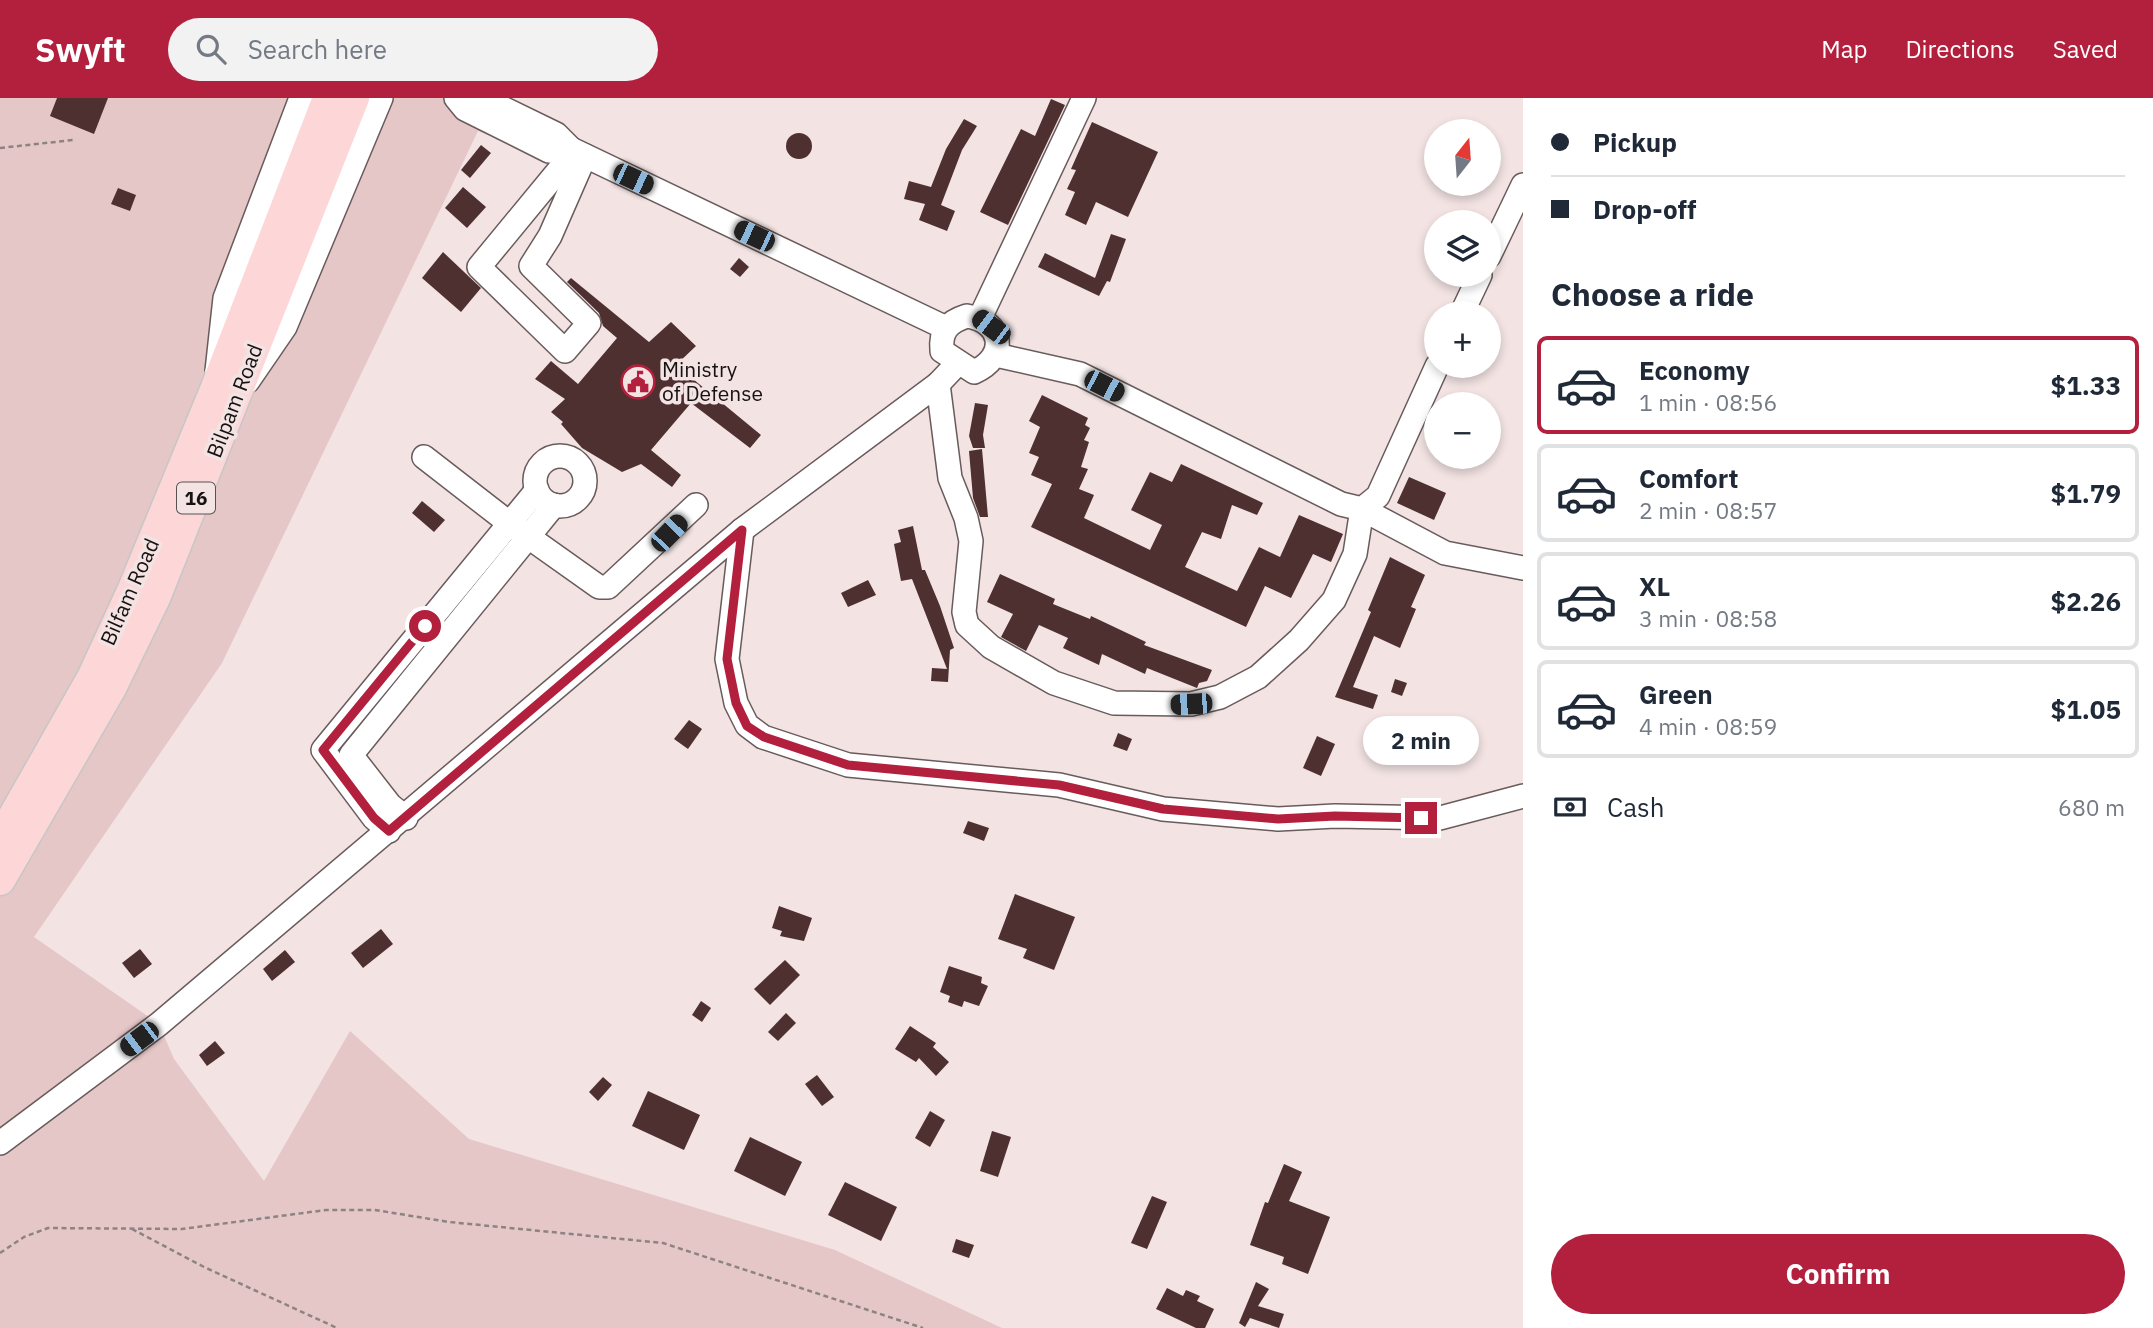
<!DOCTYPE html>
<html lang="en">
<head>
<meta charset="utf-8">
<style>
  :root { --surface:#fff; --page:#f2f2f3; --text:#1f2937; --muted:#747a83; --line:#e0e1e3; --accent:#b2203d }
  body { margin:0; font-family:"IBM Plex Sans",sans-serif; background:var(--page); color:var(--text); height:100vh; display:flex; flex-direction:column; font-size:26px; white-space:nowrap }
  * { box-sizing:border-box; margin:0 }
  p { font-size:23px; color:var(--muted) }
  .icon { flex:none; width:38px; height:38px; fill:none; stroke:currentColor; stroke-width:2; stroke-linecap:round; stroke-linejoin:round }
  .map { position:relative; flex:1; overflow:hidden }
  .drawer { display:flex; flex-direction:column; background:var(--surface); width:630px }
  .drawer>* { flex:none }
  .banner { display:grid; align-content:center; height:154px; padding:0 28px; background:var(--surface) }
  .needle { width:46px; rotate:17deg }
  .buttons { position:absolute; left:1424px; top:21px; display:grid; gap:14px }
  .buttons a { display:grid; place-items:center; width:77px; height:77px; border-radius:50%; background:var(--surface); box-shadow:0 4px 10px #0003; font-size:35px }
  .end { position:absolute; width:32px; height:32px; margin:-16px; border:9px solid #b2203d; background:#fff; box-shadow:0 0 0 4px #fff }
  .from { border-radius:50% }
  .bubble { position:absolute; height:49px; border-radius:24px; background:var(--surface); box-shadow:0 4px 10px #0003; font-size:23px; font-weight:800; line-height:49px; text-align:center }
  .car { position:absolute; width:21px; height:42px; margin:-21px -10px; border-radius:9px; box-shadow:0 0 5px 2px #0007; background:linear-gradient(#222 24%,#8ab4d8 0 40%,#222 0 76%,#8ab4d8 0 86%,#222 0) }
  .banner b { display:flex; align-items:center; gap:24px; height:66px; font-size:26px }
  .banner b+b { border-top:2px solid var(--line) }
  .banner i { width:18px; height:18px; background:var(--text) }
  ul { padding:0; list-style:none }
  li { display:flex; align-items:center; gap:21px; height:98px; margin:0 14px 10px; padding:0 14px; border:4px solid var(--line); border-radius:10px }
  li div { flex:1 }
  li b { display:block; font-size:26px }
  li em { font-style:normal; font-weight:800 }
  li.selected { border-color:var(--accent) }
  li>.icon { width:63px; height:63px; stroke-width:1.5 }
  h2 { padding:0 28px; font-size:32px; line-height:84px }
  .pay { display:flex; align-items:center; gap:18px; height:77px; padding:0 28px; font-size:26px }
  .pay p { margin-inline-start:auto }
  .action { display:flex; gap:14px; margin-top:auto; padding:14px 28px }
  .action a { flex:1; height:80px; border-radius:42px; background:var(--accent); color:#fff; font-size:28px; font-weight:800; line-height:80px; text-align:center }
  header { display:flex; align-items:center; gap:42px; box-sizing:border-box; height:98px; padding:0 35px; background:var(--accent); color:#fff }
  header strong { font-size:33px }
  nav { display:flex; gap:38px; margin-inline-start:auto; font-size:24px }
  .search { width:490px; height:63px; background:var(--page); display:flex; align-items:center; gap:18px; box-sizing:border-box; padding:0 24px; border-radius:38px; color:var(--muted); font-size:26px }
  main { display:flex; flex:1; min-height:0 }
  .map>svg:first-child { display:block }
</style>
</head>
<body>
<header>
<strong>Swyft</strong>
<div class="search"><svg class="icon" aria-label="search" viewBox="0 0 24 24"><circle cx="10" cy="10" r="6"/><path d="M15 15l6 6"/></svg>Search here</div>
<nav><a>Map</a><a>Directions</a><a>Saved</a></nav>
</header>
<main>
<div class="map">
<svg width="1523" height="1230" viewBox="0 0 1523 1230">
  <rect width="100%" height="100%" fill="#f3e3e3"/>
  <path fill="#e6c7c8" d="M0,0H503L488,37L478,33L222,565L34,839L159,926L174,961L264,1083L350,933L469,1041L835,1152L1002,1230H0Z"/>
  <g fill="#4e3031">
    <path d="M57,0H108L94,36L50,18Z"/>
    <path d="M1051,1L1065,7L1008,127L980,114L1021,31L1035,38Z"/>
    <path d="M964,21L977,28L962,52L941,107L955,113L947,133L919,122L925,106L904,101L909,83L931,89L946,51Z"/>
    <path d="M1092,24L1158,54L1128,119L1096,104L1086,127L1065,117L1075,94L1067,91L1076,72L1071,71Z"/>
    <circle cx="799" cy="48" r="13"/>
    <path d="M481,47L491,55L470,80L461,72Z"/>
    <path d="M463,89L486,109L467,130L445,110Z"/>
    <path d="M118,90L136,97L130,113L111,106Z"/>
    <path d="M1111,136L1126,141L1110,184L1107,183L1099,198L1038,169L1045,155L1095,180Z"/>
    <path d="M443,154L481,190L461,214L422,180Z"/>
    <path d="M739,160L749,169L740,179L730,171Z"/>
    <path d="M571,180L649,244L671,224L696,248L676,267L761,337L750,350L691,305L651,352L681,377L672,389L641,366L622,374L582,350L561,326L563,324L551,314L565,301L535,281L551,263L578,286L617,240L603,228L599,215L567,184Z"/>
    <path d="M1042,297L1088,320L1085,327L1090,330L1084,342L1089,344L1081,369L1088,371L1079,391L1094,397L1084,420L1150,452L1162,427L1131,412L1150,374L1172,384L1181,366L1263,405L1257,417L1232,407L1221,441L1202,434L1185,469L1237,493L1259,449L1280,459L1299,417L1343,436L1331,464L1313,456L1291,500L1265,488L1246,529L1031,429L1052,386L1031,377L1039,359L1029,355L1040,329L1029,323Z"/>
    <path d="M975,305L988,307L983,337L985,350H973L969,338Z"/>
    <path d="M982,351L988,419H980L973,400L969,353Z"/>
    <path d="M1409,379L1446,395L1434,422L1397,405Z"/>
    <path d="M422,403L445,422L434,434L412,415Z"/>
    <path d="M913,428L922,472H925L940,508L954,550L950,552L948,584L931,583L932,570L947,571L912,481L901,483L894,446L901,444L898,432Z"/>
    <path d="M1390,459L1425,477L1411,509L1416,511L1400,550L1374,538L1353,589L1378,597L1373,611L1335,599L1371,514L1368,512Z"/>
    <path d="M1000,476L1055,501L1053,506L1090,521L1091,518L1146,544L1144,547L1212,572L1207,583L1199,585L1197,590L1147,570L1145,576L1102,556L1099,567L1063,550L1068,540L1039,527L1026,553L1001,539L1013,516L987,504Z"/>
    <path d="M868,482L876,497L848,509L841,495Z"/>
    <path d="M1395,581L1407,585L1402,598L1391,594Z"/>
    <path d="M689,622L702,631L688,651L674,641Z"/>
    <path d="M1118,635L1132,641L1127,653L1113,648Z"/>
    <path d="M1317,638L1335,646L1321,678L1303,670Z"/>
    <path d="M968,723L989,730L984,743L963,735Z"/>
    <path d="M1015,796L1075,819L1054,872L1023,860L1027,851L998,841Z"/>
    <path d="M779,808L812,820L804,843L780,838L782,833L772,830Z"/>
    <path d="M381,831L393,846L363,870L351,855Z"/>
    <path d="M140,851L152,866L134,880L122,865Z"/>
    <path d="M285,852L295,864L272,883L263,871Z"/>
    <path d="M785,862L800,877L770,907L754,891Z"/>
    <path d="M949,868L982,879L981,885L988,888L979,908L964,903L962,909L948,904L950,898L940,894Z"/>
    <path d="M701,903L711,910L702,924L692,917Z"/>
    <path d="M786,915L796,925L778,943L768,934Z"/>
    <path d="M910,928L936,945L933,949L949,964L936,978L919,960L916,964L895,951Z"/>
    <path d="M215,943L225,955L207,968L199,957Z"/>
    <path d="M817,977L834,999L822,1008L805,986Z"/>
    <path d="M603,979L612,987L598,1003L589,994Z"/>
    <path d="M648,993L700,1017L684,1052L632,1028Z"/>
    <path d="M930,1013L945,1022L930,1049L915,1040Z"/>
    <path d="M992,1033L1011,1039L998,1079L980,1073Z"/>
    <path d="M750,1039L802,1064L785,1098L734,1073Z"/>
    <path d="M1284,1066L1302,1074L1289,1103L1330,1119L1308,1176L1282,1166L1284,1159L1250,1147L1265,1104L1268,1105Z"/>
    <path d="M845,1084L897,1109L881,1143L828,1117Z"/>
    <path d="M1152,1098L1167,1104L1147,1151L1131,1145Z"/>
    <path d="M956,1141L974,1147L969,1160L952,1154Z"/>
    <path d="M1256,1184L1269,1191L1258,1208L1284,1216L1279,1230L1250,1220L1245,1229L1239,1225Z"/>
    <path d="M1167,1190L1183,1198L1186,1192L1200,1198L1197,1203L1214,1211L1205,1230H1196L1156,1211Z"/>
  </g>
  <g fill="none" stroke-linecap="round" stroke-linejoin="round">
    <defs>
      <g id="minor">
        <path d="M456,0L465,11L549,53L571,51"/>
        <path d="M482,0L556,36L571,51L946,230"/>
        <path d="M571,51L559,72L479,169L565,253L589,225L531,168L550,138L585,58"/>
        <path d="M1489,158L1523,87"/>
        <path d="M1462,215L1480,177"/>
        <path d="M967,218C1004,224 1008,259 974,274L942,253C940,233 948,224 967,218Z"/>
        <path d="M980,220L1084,0"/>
        <path d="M996,257L1080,276L1341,406L1362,411L1378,398L1437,268"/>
        <path d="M217,273L225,200L301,0"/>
        <path d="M248,283L285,229L381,0"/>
        <path d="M938,286L950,380L966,420L971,443L964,514L967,527L991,549L1054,585L1114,605L1191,606L1220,599L1258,579L1299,542L1334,502L1355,456L1362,411L1445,455L1523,470"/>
        <circle cx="560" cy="383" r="25"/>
        <path d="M424,359L509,425L599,489H608L696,407"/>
        <path d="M742,432L727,561L736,605L747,627L763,639L848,667L1059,687L1163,711L1278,721L1335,718L1440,720L1523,698"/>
        <path d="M406,720L390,707L351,657L554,407"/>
        <path d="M389,733L374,720L323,652L537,392"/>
        <path d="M0,1045L159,926L742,432L938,286L957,266"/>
      </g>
      <g id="major">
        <path d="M0,742L92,580L133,491L215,292L328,0"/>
        <path d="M0,782L111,590L155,500L354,0"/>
      </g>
    </defs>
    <use href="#minor" stroke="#695b5c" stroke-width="26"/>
    <use href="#major" stroke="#c7c6c6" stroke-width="33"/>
    <g stroke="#8e8383" stroke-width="2.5" stroke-dasharray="5 3.5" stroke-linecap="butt">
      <path d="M0,50L73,42"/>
      <path d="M132,1131L204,1169L337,1230"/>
      <path d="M0,1155L24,1139L48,1130L182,1131L326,1112H375L449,1124L663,1145L923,1230"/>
    </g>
    <use href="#minor" stroke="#fff" stroke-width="23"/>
    <use href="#major" stroke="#fdd7d8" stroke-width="30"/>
  </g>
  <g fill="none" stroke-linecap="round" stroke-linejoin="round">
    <path stroke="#b2203d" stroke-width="9" d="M425,528L323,652L374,720L389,733L742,432L727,561L736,605L747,628L764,639L848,667L1059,687L1163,711L1278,721L1335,718L1421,720"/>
  </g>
  <defs>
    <symbol id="civic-ring" viewBox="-11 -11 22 22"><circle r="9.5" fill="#f3e3e3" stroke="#b2203d" stroke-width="1.5"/><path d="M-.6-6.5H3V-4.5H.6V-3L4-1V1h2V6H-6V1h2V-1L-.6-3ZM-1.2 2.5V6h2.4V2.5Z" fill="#b2203d"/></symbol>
  </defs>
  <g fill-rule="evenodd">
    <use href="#civic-ring" x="619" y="265" width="38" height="38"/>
  </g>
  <g text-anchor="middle" stroke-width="7" stroke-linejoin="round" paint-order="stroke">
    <rect fill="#f3e3e3" stroke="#595151" stroke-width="2" x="177" y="384.5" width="38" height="31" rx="5"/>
    <g font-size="19" font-weight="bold" fill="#171212">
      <text x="196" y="407">16</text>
    </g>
    <g font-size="21" fill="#171212" stroke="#f3e3e3" text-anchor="start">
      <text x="662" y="279">Ministry<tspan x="662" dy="24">of Defense</tspan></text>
    </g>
    <g font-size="21" fill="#171212" stroke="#f3e3e3">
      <text transform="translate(235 303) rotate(-69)" y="7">Bilpam Road</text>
      <text transform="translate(130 494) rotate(-66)" y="7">Bilfam Road</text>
    </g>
  </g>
</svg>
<div class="buttons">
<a><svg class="needle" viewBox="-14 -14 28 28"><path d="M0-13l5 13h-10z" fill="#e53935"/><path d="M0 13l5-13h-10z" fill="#747a83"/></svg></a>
<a><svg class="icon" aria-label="layers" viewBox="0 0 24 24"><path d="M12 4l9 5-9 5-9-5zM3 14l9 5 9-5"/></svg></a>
<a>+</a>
<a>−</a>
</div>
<i class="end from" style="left:425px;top:528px"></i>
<i class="end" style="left:1421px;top:720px"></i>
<div class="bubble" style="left:1363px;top:618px;width:116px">2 min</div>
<i class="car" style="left:633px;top:81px;rotate:115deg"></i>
<i class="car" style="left:754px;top:138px;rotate:295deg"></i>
<i class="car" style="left:991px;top:229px;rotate:307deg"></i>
<i class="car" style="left:1104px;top:288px;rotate:117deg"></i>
<i class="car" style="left:669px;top:435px;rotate:44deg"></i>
<i class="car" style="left:1191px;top:606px;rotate:267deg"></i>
<i class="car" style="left:139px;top:941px;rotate:233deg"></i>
</div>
<section class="drawer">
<div class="banner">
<b><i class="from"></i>Pickup</b>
<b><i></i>Drop-off</b>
</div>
<h2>Choose a ride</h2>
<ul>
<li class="selected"><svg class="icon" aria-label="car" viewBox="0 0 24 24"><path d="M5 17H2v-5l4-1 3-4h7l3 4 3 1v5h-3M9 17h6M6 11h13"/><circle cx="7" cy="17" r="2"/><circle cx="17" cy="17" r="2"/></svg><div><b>Economy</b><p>1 min · 08:56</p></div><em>$1.33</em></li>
<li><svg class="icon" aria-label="car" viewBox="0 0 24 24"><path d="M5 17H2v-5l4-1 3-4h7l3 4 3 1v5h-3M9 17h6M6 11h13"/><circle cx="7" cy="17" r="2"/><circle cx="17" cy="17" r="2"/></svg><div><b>Comfort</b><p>2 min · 08:57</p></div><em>$1.79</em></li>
<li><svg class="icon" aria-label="car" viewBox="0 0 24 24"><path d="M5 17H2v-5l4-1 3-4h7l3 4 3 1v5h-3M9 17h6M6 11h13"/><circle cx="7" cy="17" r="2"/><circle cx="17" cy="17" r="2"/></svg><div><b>XL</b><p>3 min · 08:58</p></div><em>$2.26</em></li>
<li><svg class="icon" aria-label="car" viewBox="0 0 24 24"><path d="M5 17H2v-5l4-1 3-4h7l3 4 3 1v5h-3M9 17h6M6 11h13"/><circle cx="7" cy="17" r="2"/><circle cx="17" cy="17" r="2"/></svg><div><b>Green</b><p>4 min · 08:59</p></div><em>$1.05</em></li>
</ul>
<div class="pay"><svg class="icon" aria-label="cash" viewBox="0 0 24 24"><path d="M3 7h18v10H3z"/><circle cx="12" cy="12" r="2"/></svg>Cash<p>680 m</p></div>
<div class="action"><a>Confirm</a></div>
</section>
</main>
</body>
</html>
